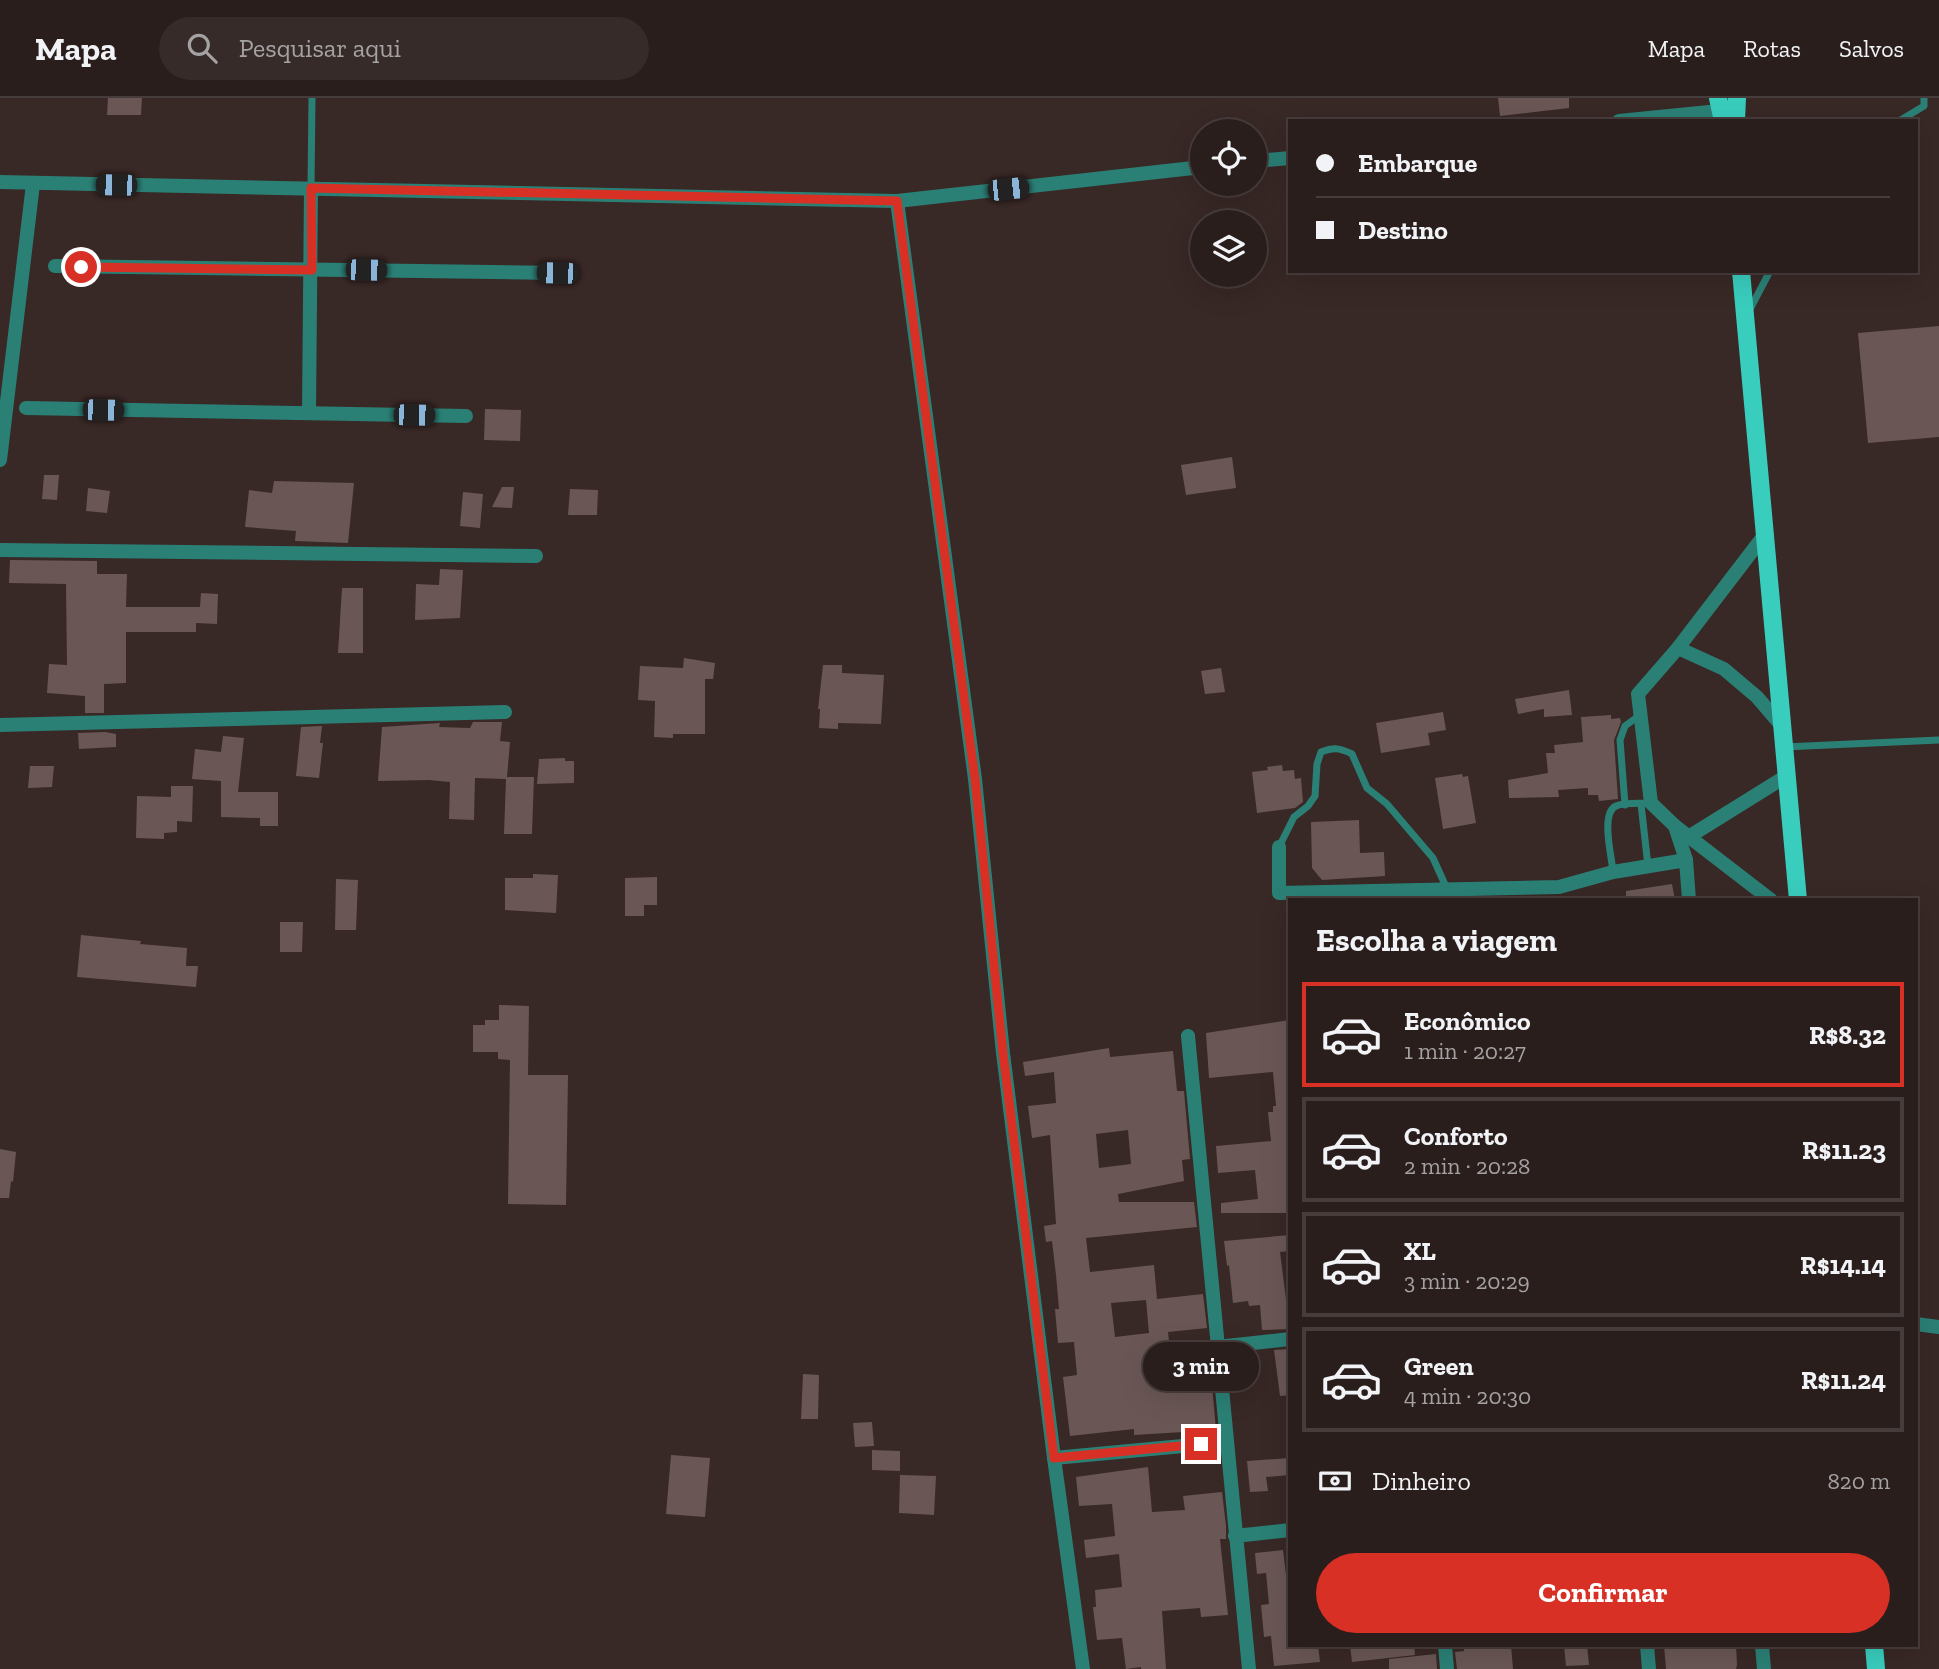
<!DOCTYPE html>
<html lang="pt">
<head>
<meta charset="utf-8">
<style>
  :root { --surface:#2a1e1c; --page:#362b29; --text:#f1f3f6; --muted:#a5a2a3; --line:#463c3b; --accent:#d93025 }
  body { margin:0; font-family:"Zilla Slab",serif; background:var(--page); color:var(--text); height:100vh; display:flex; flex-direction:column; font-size:26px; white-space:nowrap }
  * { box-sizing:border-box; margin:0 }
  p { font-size:23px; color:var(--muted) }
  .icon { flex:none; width:38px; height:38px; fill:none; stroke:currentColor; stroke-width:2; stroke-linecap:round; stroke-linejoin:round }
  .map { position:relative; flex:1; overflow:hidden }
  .sheet { position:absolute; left:1288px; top:800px; width:630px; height:749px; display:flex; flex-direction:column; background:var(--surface); border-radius:0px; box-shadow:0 7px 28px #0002,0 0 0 2px var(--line) }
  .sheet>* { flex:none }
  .hud { position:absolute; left:1288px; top:21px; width:630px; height:154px; border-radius:0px; box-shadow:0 7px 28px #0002,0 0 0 2px var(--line); display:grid; align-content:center; height:154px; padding:0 28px; background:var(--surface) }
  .buttons { position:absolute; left:1190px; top:21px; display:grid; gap:14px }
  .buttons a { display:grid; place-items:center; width:77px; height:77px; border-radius:50%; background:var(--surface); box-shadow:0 7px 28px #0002,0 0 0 2px var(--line); font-size:35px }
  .end { position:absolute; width:32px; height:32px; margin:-16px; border:9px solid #d93025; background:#fff; box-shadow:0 0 0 4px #fff }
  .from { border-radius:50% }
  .bubble { position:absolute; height:49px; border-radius:24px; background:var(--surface); box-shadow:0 7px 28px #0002,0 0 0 2px var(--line); font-size:23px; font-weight:700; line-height:49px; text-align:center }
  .car { position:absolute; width:21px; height:42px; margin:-21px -10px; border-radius:9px; box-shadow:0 0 5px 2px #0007; background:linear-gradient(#222 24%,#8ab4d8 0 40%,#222 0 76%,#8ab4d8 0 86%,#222 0) }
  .hud b { display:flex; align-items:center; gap:24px; height:66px; font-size:26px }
  .hud b+b { border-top:2px solid var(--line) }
  .hud i { width:18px; height:18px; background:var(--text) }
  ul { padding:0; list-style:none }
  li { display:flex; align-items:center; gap:21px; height:105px; margin:0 14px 10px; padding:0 14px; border:4px solid var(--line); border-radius:0px }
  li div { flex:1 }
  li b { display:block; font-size:26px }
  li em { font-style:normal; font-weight:700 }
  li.active { border-color:var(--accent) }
  li>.icon { width:63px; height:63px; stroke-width:1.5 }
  h2 { padding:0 28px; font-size:32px; line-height:84px }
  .pay { display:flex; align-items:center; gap:18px; height:77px; padding:0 28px; font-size:26px }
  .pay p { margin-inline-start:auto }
  .action { display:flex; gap:14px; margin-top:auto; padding:14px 28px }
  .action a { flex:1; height:80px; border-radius:42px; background:var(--accent); color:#fff; font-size:28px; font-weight:700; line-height:80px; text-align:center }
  header { display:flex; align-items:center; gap:42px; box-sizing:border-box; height:98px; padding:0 35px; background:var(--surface); border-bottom:2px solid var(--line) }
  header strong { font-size:33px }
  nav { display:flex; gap:38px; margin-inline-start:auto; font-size:24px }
  .search { width:490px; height:63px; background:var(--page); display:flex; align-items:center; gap:18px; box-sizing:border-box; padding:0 24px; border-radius:38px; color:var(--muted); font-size:26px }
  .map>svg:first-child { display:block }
</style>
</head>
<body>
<header>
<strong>Mapa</strong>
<div class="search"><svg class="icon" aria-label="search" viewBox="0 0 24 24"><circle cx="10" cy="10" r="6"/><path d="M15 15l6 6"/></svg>Pesquisar aqui</div>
<nav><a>Mapa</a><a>Rotas</a><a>Salvos</a></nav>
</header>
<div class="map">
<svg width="1939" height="1571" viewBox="0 0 1939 1571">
  <rect width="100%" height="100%" fill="#382826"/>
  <g fill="#6a5755" fill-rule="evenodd">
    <path d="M108,0H142L141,17H107Z"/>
    <path d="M1498,0H1569V10L1500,18Z"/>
    <path d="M1939,228V339L1868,345L1858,235Z"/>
    <path d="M485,311L521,312L520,343L484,342Z"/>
    <path d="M1232,359L1236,390L1186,397L1181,367Z"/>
    <path d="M44,377H59L57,402L42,401Z"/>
    <path d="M274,383L354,385L348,445L295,443L296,433L245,429L249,392L272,395Z"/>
    <path d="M502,389H514L512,410L492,409Z"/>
    <path d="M88,390L110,393L107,415L86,413Z"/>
    <path d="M570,391L598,392L597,417H568Z"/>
    <path d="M463,394L483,396L480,430L460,428Z"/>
    <path d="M10,462L97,463V476H127L126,509H200L201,495L218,496L217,526L196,525V534H126V585L104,586V615H85V598L47,595L49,566L67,567L66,486L9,485Z"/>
    <path d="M440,471L463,472L460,520L415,522L416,486L439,487Z"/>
    <path d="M342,490H363V555H338Z"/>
    <path d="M684,560L715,565L713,581H705V636H673V640L654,639L655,603L638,602L640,568L683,570Z"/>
    <path d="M823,567H842V575L884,577L881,626L838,625V631L819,630L820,611H818Z"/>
    <path d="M1221,570L1225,594L1205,596L1201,573Z"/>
    <path d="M1569,592L1572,617L1544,619V611L1518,616L1515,601Z"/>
    <path d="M1443,614L1446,632L1428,635L1430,647L1381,655L1376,625Z"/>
    <path d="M1611,617V621L1620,620L1621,624L1614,642L1618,701L1599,703L1598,697H1588V690L1558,692L1559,699L1509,700L1508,682L1548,675L1546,655H1555L1554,647L1583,644L1581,619Z"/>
    <path d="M473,624H502L500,643L510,644L507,679H534L532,736H504L506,681L475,680L474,722L449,721L450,684L429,682L378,683L382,629L440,625L439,629L470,630Z"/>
    <path d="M322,628L320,645H323L319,680L296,678L301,629Z"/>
    <path d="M105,634L116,636V649L79,651L78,635Z"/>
    <path d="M223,638L244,640L238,694H278V728H260V720L221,719V683L192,681L195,651L221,654Z"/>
    <path d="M565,660V663H574V685L537,686L539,661Z"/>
    <path d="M1282,667L1283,673L1294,672L1295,681L1301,680L1303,704L1295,710L1257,715L1252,674L1268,672L1267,669Z"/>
    <path d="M30,668H54L52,689L28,690Z"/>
    <path d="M1462,676L1463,679L1468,678L1476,725L1443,731L1435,680Z"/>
    <path d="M171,688H193L192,724L177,723V734L164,735V741L136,740L137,698L171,699Z"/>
    <path d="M1359,722L1360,755L1384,754L1385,778L1322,782L1312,770L1311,724Z"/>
    <path d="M533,776L558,777L556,815L505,812V780H533Z"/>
    <path d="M657,779V807H644V818H625V780Z"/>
    <path d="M336,781L358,782L356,832H335Z"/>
    <path d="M1672,786L1675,802H1626V793Z"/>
    <path d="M280,824H303L302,854H280Z"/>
    <path d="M81,837L141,843L140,846L187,850L186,868H198L196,889L77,879Z"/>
    <path d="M499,907L529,908L528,977H568L566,1107L508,1106L510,962L498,961V954H473V927H485V922H499Z"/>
    <path d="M1290,922V1115H1221V1105L1258,1101L1255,1072L1218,1075L1216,1048L1271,1043L1268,1014H1273V1008H1276L1273,974L1209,980L1206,935Z"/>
    <path d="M1109,950L1110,959L1173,953L1177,993H1184L1190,1061L1182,1062L1184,1083L1118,1096L1119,1104H1194L1197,1129L1086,1140L1090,1174L1154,1167L1157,1201L1203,1196L1207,1230L1168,1234L1172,1269L1210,1265L1216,1332L1134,1337V1331L1070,1338L1063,1279L1077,1277L1074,1244L1058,1245L1055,1211H1059L1056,1177L1052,1143L1046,1144L1044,1128L1056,1126L1050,1037L1032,1040L1028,1008L1056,1005L1054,974L1025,978L1023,964ZM1128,1032L1131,1066L1099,1070L1096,1036ZM1146,1202L1149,1235L1115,1239L1111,1205Z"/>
    <path d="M0,1051L16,1054L13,1084L11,1083L9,1100H0Z"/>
    <path d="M1290,1137V1153L1280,1154L1286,1201H1290V1231L1262,1232L1260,1207L1249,1208L1248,1203L1233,1205L1229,1167L1227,1168L1224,1143Z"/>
    <path d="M1290,1251V1297L1280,1298L1274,1252Z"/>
    <path d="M1247,1255L1249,1281L1231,1282L1230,1275Z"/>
    <path d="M803,1276L819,1277L818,1321H801Z"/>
    <path d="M872,1324L874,1348L855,1349L853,1325Z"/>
    <path d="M872,1352L900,1353V1373L872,1372Z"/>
    <path d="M671,1357L710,1360L705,1419L666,1416Z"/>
    <path d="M1290,1360V1377L1266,1379L1268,1393L1250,1394L1247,1363Z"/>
    <path d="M1148,1369L1152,1414L1185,1412L1183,1398L1222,1394L1226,1428V1441H1220L1228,1517L1201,1519L1200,1510L1162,1513L1166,1571H1141V1569L1126,1571L1122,1540L1097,1542L1093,1509H1096L1095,1492L1122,1489L1119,1456L1086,1460L1084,1442L1115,1438L1112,1406L1079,1408L1076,1379Z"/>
    <path d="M900,1377L936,1378L934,1417L899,1415Z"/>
    <path d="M1283,1452L1290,1510V1547H1318L1320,1564L1274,1568L1271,1538L1264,1539L1261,1507L1269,1506L1266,1475L1257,1476L1255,1455Z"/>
    <path d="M1350,1547H1414L1415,1557L1352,1564Z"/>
    <path d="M1511,1547L1513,1571H1457L1455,1554L1464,1553V1548Z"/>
    <path d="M1564,1547H1587L1589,1567L1566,1568Z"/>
    <path d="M1664,1547H1700V1549L1736,1547L1737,1567L1736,1571H1666Z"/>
    <path d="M1436,1556L1437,1571H1389V1561Z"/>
  </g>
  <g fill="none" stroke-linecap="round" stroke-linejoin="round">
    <g stroke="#2b8076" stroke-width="7">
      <path d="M1899,23L1924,8V0"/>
      <path d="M311,90L312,0"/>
      <path d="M1749,213L1770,173"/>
      <path d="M1784,649L1939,642"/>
      <path d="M1641,706L1648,768"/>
      <path d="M1625,707L1620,642L1625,628L1640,617"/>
      <path d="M1279,749L1294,719L1308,708L1315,698L1317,666L1321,654C1334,649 1340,650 1352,656L1367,690L1387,706L1433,760L1447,791"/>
      <path d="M1613,774C1612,759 1600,715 1616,708C1625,704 1641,706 1651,705"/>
    </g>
    <g stroke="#2b8076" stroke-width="14">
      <path d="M1619,23L1729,12"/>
      <path d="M1255,63L1290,60"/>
      <path d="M0,84L897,103L1202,69"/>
      <path d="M897,103L975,681L1003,955L1054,1360L1083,1571"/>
      <path d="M55,168L557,175"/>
      <path d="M26,310L466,318"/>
      <path d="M309,315L311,90"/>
      <path d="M0,362L33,86"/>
      <path d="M1766,435L1678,550L1638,596L1651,705L1675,728L1771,802"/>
      <path d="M0,452L536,458"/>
      <path d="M1678,550L1724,571L1757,599L1781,627"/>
      <path d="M0,627L505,614"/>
      <path d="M1675,728L1686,762L1689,802"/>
      <path d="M1690,738L1785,679"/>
      <path d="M1279,749V795L1559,789L1613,774L1686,762"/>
      <path d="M1188,938L1249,1571"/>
      <path d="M1916,1226L1939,1229"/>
      <path d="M1217,1249L1290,1241"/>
      <path d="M1054,1360L1226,1344"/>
      <path d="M1235,1438L1290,1432"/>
      <path d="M1445,1547L1447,1571"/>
      <path d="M1647,1547L1649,1571"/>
      <path d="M1762,1547L1764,1571"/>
    </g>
    <g stroke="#39cdbe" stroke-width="18">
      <path d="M1718,0L1723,23"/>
      <path d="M1736,23L1737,0"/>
      <path d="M1741,173L1798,802"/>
      <path d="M1874,1547L1876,1571"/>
    </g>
  </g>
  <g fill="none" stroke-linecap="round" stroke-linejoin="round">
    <path stroke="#d93025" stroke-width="9" d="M81,169L312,172L311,90L897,103L975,681L1003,955L1054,1360L1201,1346"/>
  </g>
</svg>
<div class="buttons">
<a><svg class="icon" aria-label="locate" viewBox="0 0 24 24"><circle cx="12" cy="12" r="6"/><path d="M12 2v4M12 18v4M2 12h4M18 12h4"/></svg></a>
<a><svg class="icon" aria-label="layers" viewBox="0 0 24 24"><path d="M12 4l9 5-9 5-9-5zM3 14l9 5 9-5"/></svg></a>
</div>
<i class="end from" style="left:81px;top:169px"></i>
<i class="end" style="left:1201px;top:1346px"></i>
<div class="bubble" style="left:1143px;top:1244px;width:116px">3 min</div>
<i class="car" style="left:116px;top:87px;rotate:271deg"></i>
<i class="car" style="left:1008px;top:91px;rotate:84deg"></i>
<i class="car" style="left:366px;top:172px;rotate:91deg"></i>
<i class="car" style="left:557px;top:175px;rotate:271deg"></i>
<i class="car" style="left:103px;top:312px;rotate:91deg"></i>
<i class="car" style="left:414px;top:317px;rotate:91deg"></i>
<div class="hud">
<b><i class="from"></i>Embarque</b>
<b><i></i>Destino</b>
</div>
<section class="sheet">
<h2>Escolha a viagem</h2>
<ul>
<li class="active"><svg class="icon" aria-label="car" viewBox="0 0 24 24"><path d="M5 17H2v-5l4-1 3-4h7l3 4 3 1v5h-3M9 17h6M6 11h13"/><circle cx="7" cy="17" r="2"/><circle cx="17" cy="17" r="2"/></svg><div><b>Econômico</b><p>1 min · 20:27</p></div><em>R$8.32</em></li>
<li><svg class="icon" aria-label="car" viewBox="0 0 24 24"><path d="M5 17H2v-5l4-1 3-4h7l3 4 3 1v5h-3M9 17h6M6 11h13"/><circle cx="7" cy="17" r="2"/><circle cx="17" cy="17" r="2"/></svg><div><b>Conforto</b><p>2 min · 20:28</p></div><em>R$11.23</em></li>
<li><svg class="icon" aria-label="car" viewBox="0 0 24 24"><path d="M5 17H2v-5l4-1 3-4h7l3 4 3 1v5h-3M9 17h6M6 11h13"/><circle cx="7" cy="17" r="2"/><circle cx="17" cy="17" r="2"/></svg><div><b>XL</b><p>3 min · 20:29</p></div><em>R$14.14</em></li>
<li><svg class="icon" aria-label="car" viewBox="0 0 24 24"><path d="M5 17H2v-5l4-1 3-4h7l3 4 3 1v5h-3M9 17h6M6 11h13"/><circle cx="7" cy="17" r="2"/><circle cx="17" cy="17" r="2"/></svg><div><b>Green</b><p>4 min · 20:30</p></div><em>R$11.24</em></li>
</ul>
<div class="pay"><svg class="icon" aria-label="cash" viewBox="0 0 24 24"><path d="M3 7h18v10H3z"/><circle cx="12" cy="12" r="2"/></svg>Dinheiro<p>820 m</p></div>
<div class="action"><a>Confirmar</a></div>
</section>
</div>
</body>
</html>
